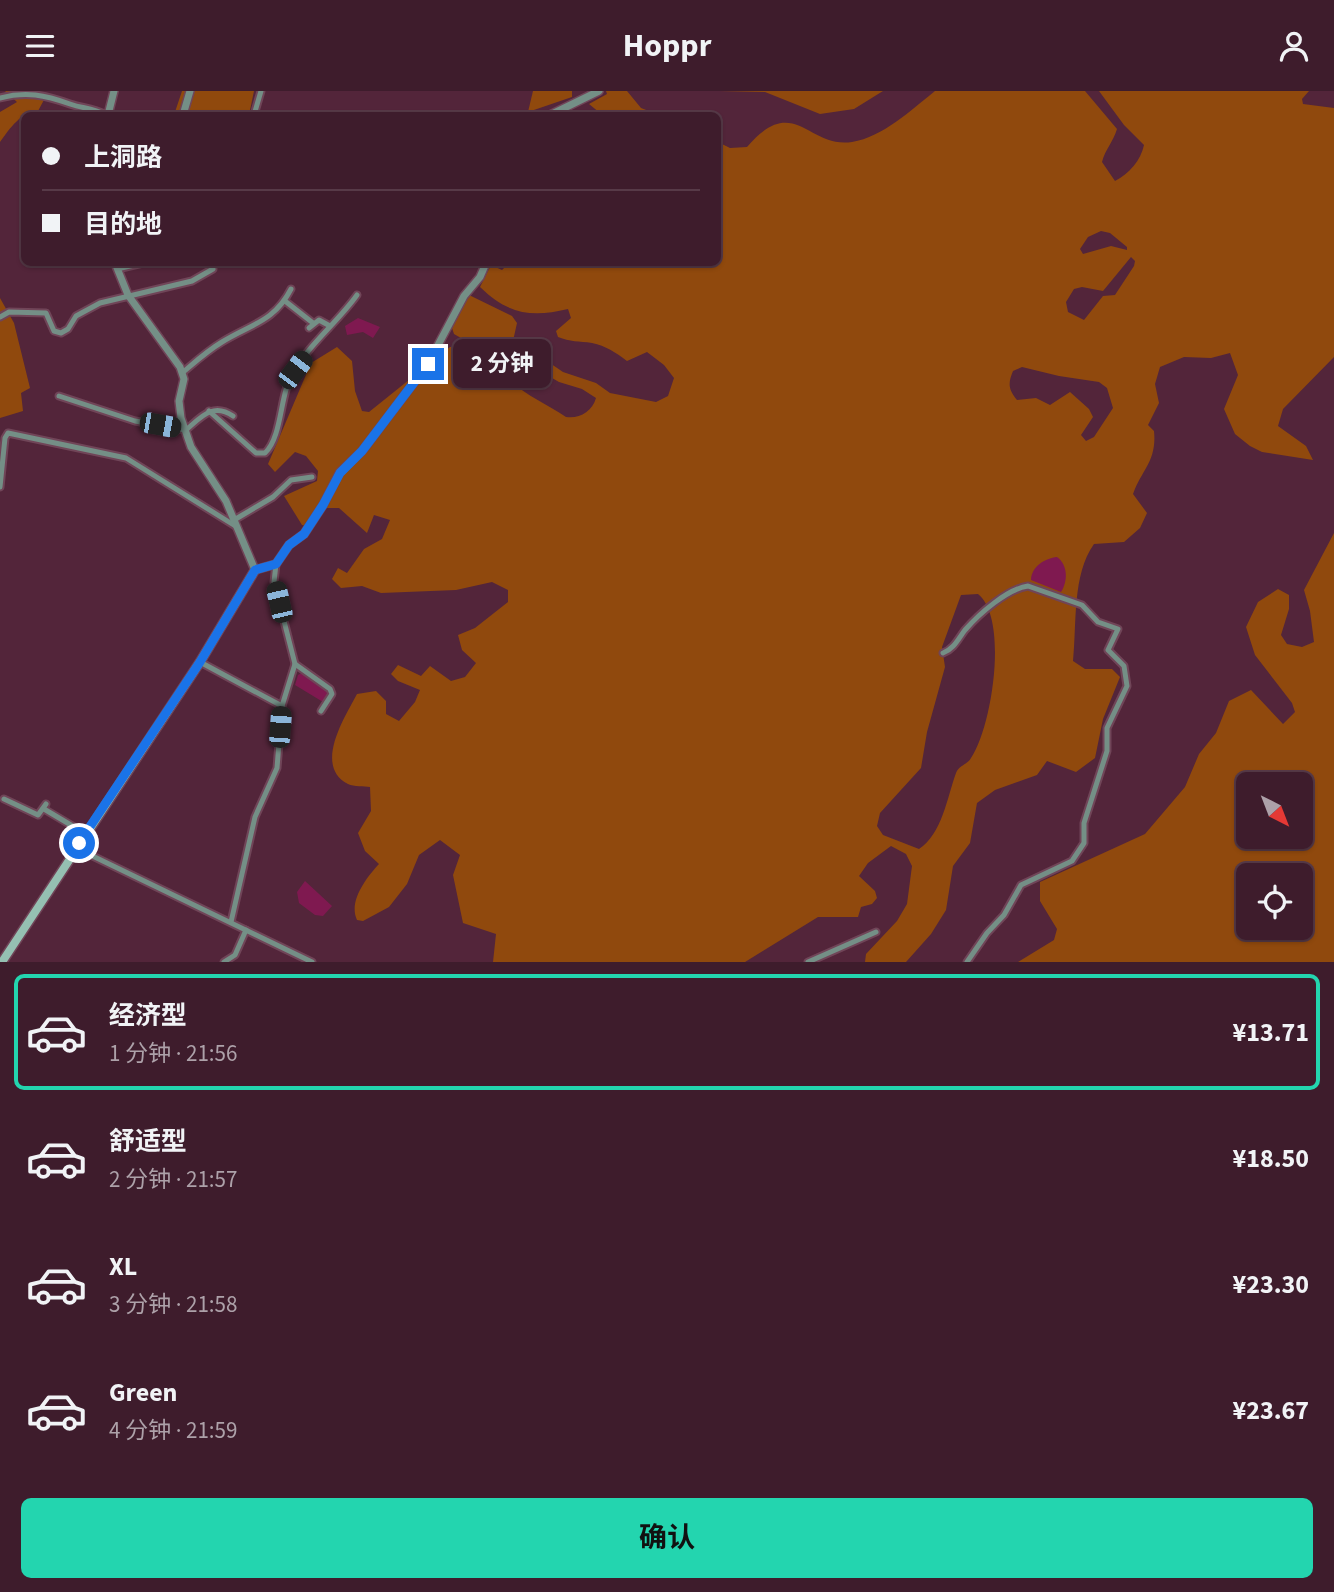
<!DOCTYPE html>
<html lang="zh">
<head>
<meta charset="utf-8">
<style>
  :root { --surface:#3e1c2c; --page:#452534; --text:#f1f3f6; --muted:#ada1a9; --line:#573a48; --accent:#23d5af }
  body { margin:0; font-family:"Source Sans 3","Noto Sans SC",sans-serif; background:var(--page); color:var(--text); height:100vh; display:flex; flex-direction:column; font-size:26px; white-space:nowrap }
  * { box-sizing:border-box; margin:0 }
  p { font-size:23px; color:var(--muted) }
  .icon { flex:none; width:38px; height:38px; fill:none; stroke:currentColor; stroke-width:2; stroke-linecap:round; stroke-linejoin:round }
  .map { position:relative; height:871px; overflow:hidden }
  .sheet { display:flex; flex-direction:column; background:var(--surface); flex:1 }
  .sheet>* { flex:none }
  .guide { position:absolute; left:21px; top:21px; width:700px; height:154px; border-radius:10px; box-shadow:0 2px 5px #0004,0 0 0 2px var(--line); display:grid; align-content:center; height:154px; padding:0 21px; background:var(--surface) }
  .needle { width:46px; rotate:138deg }
  .tools { position:absolute; left:1236px; top:681px; display:grid; gap:14px }
  .tools a { display:grid; place-items:center; width:77px; height:77px; border-radius:10px; background:var(--surface); box-shadow:0 2px 5px #0004,0 0 0 2px var(--line); font-size:35px }
  .end { position:absolute; width:32px; height:32px; margin:-16px; border:9px solid #1a73e8; background:#fff; box-shadow:0 0 0 4px #fff }
  .from { border-radius:50% }
  .bubble { position:absolute; height:49px; border-radius:10px; background:var(--surface); box-shadow:0 2px 5px #0004,0 0 0 2px var(--line); font-size:23px; font-weight:700; line-height:49px; text-align:center }
  .car { position:absolute; width:21px; height:42px; margin:-21px -10px; border-radius:9px; box-shadow:0 0 5px 2px #0007; background:linear-gradient(#222 24%,#8ab4d8 0 40%,#222 0 76%,#8ab4d8 0 86%,#222 0) }
  .guide b { display:flex; align-items:center; gap:24px; height:66px; font-size:26px }
  .guide b+b { border-top:2px solid var(--line) }
  .guide i { width:18px; height:18px; background:var(--text) }
  ul { padding:12px 0 0; list-style:none }
  li { display:flex; align-items:center; gap:21px; height:116px; margin:0 14px 10px; padding:0 7px; border:4px solid transparent; border-radius:10px }
  li div { flex:1 }
  li b { display:block; font-size:26px }
  li em { font-style:normal; font-weight:700 }
  li.active { border-color:var(--accent) }
  li>.icon { width:63px; height:63px; stroke-width:1.5 }
  .action { display:flex; gap:14px; margin-top:auto; padding:14px 21px }
  .action a { flex:1; height:80px; border-radius:10px; background:var(--accent); color:#111; font-size:28px; font-weight:700; line-height:80px; text-align:center }
  header { display:flex; justify-content:space-between; align-items:center; height:91px; padding:0 21px; background:var(--surface); font-size:32px; font-weight:700 }
  .map>svg:first-child { display:block }
</style>
</head>
<body>
<header><svg class="icon" aria-label="menu" viewBox="0 0 24 24"><path d="M4 6h16M4 12h16M4 18h16"/></svg>Hoppr<svg class="icon" aria-label="person" viewBox="0 0 24 24"><circle cx="12" cy="8" r="4"/><path d="M4 21q1-7 8-7t8 7"/></svg></header>
<div class="map">
<svg width="1334" height="871" viewBox="0 0 1334 871">
  <rect width="100%" height="100%" fill="#53253a"/>
  <g fill="#90490d" fill-rule="evenodd">
    <path d="M5,0H38L45,7L38,20C20,22 11,36 0,51V21L17,11Z"/>
    <path d="M182,0H254L249,24H142L175,21Z"/>
    <path d="M533,0H572V6L528,21Z"/>
    <path d="M606,0H627L641,17L659,24H599L600,22L589,13L607,3Z"/>
    <path d="M720,0H883L854,18L820,23L765,1Z"/>
    <path d="M935,0H1085L1117,38C1113,51 1105,59 1102,71L1115,90C1129,83 1141,69 1144,54L1124,34L1099,0H1309L1302,8L1303,13L1334,17V266L1283,318L1278,335L1306,355L1313,369L1262,361L1250,355L1235,343L1224,318L1238,284L1230,262L1211,267L1184,266L1160,276L1155,293L1159,312L1148,334L1154,340C1157,370 1142,378 1133,403L1147,422L1140,437L1124,451L1094,453C1072,484 1077,532 1073,570L1085,578H1112L1120,586L1103,628L1095,667L1076,681L1047,670L1037,684L995,699L977,712L970,752L953,775L946,819L931,843L906,871H865L866,863L897,830L907,813L912,775L906,763L891,755L868,772L859,785L875,800L877,807L872,813L861,816L858,826H818L745,871H493L496,843L463,832L453,784L460,764L440,749L419,764L407,793L389,816L363,830L357,829C348,810 367,786 379,773L365,760L358,742L371,720L370,696C364,695 354,696 348,693C313,675 345,626 357,603L376,600L386,610V623L399,630L415,611L420,599L398,590L391,583L398,574L421,585L430,575L451,590L465,586L476,572L462,559L458,544L475,537L508,511V499L492,491L456,499L381,502L362,495L341,497L332,488L338,477L347,482L364,458L382,448L390,429L374,424L367,442L339,417H325L314,436L302,434L284,405L317,390L318,380L306,365L295,361L275,381L268,373L311,272L337,256L352,270L355,300L362,320L369,321L450,256C479,256 490,273 510,290C526,304 548,314 566,326C579,328 592,321 596,307L582,298L559,291L533,276L473,254L454,243L452,237L469,204L512,225L517,232L513,250L522,260L538,264L563,281L596,292L610,302L656,311L668,305L674,287L664,274L647,261L627,270C615,261 606,255 592,252C579,250 570,251 558,246L556,240L571,227L568,218C531,227 508,223 480,196L491,174L502,179L509,172H718V51L730,57L747,56C794,1 808,58 852,51C883,46 911,19 935,0ZM1101,140L1110,142L1127,156V159L1111,155L1083,163L1080,158L1088,146ZM1131,166L1135,170L1134,175L1115,204L1103,205L1084,229L1068,221L1066,211L1074,198L1082,196L1103,200ZM1022,276L1059,285L1099,291L1107,297L1113,317L1094,346L1086,350L1081,344L1093,326L1089,318L1070,301L1050,314L1036,307L1017,309C1008,298 1008,292 1013,280ZM978,503C1009,528 992,636 971,667C967,674 959,674 956,682C947,707 942,743 919,758L883,744L877,735L880,722L921,677L927,641L945,576L942,556L961,504Z"/>
    <path d="M0,207L14,232L30,297L21,302L23,320L0,327Z"/>
    <path d="M1334,442V871H1018L1054,849L1057,838L1040,810V791L1145,743L1185,696L1199,663L1216,642L1229,610L1251,599L1283,633L1295,621L1292,612L1255,564L1246,536L1258,511L1278,498L1289,504V518L1281,544L1287,553L1302,556L1314,551L1310,520L1304,499ZM1248,693H1300V746H1248ZM1248,784H1300V836H1248Z"/>
  </g>
  <g fill="#7f1950">
    <path d="M358,227L380,236L373,247L363,241L347,244L345,235Z"/>
    <path d="M1057,466C1068,474 1068,490 1061,501L1031,489C1031,476 1045,467 1057,466Z"/>
    <path d="M302,582L328,600L329,602L323,611L295,594L298,584Z"/>
    <path d="M305,790L332,815L323,825L315,824L299,812L297,801Z"/>
  </g>
  <g fill="none" stroke-linecap="round" stroke-linejoin="round">
    <defs>
      <g id="minor">
        <path d="M0,7C26,0 45,4 70,13C84,18 91,16 106,24"/>
        <path d="M254,24L261,0"/>
        <path d="M117,178L143,172"/>
        <path d="M285,210L313,232"/>
        <path d="M0,226L9,221L46,222L54,240L61,242L68,238L76,225L100,212L192,190L213,178L209,172"/>
        <path d="M309,237L319,229L330,235"/>
        <path d="M182,282C195,271 207,260 222,251C251,233 274,231 291,198"/>
        <path d="M59,305L135,330L186,339C201,326 213,311 233,325"/>
        <path d="M209,320L256,362H265C282,346 280,305 291,285C308,254 337,232 357,204"/>
        <path d="M0,396L5,347L8,342L126,367L237,436"/>
        <path d="M234,429L273,406L291,389L312,386"/>
        <path d="M943,562C954,558 958,548 965,539C979,523 1007,498 1028,495L1082,514L1098,531L1118,538L1108,559L1124,575L1127,595L1107,637V660L1084,732V752L1072,770L1021,794L1004,824L987,842L967,871"/>
        <path d="M200,571L282,615"/>
        <path d="M295,573L330,598L332,603L321,620"/>
        <path d="M4,708L38,724L46,713"/>
        <path d="M44,718L86,743"/>
        <path d="M76,757L312,871"/>
        <path d="M231,831L255,726L277,677L282,615L295,573L274,491L276,473"/>
        <path d="M224,871L235,864L246,839"/>
        <path d="M808,871L876,841"/>
      </g>
      <g id="tertiary">
        <path d="M108,24L114,0"/>
        <path d="M183,24L190,0"/>
        <path d="M550,24L599,0"/>
        <path d="M115,172L128,204L180,276L184,288L179,310L181,327L191,356L226,410L255,479L276,473L289,454L304,443L323,414L340,381L362,360L428,273L464,205L480,186L486,172"/>
      </g>
      <path id="secondary" d="M2,871L200,571L255,479"/>
    </defs>
    <use href="#minor" stroke="#704558" stroke-width="9"/>
    <use href="#tertiary" stroke="#704558" stroke-width="10"/>
    <use href="#secondary" stroke="#704558" stroke-width="11"/>
    <use href="#minor" stroke="#748f86" stroke-width="5"/>
    <use href="#tertiary" stroke="#748f86" stroke-width="7"/>
    <use href="#secondary" stroke="#95c0b2" stroke-width="8"/>
  </g>
  <g fill="none" stroke-linecap="round" stroke-linejoin="round">
    <path stroke="#1a73e8" stroke-width="9" d="M79,752L200,571L255,479L276,473L289,454L304,443L323,414L340,382L362,360L428,273"/>
  </g>
</svg>
<div class="tools">
<a><svg class="needle" viewBox="-14 -14 28 28"><path d="M0-13l5 13h-10z" fill="#e53935"/><path d="M0 13l5-13h-10z" fill="#ada1a9"/></svg></a>
<a><svg class="icon" aria-label="locate" viewBox="0 0 24 24"><circle cx="12" cy="12" r="6"/><path d="M12 2v4M12 18v4M2 12h4M18 12h4"/></svg></a>
</div>
<i class="end from" style="left:79px;top:752px"></i>
<i class="end" style="left:428px;top:273px"></i>
<div class="bubble" style="left:453px;top:248px;width:98px">2 分钟</div>
<i class="car" style="left:295px;top:279px;rotate:37deg"></i>
<i class="car" style="left:160px;top:334px;rotate:100deg"></i>
<i class="car" style="left:279px;top:511px;rotate:347deg"></i>
<i class="car" style="left:280px;top:636px;rotate:4deg"></i>
<div class="guide">
<b><i class="from"></i>上洞路</b>
<b><i></i>目的地</b>
</div>
</div>
<section class="sheet">
<ul>
<li class="active"><svg class="icon" aria-label="car" viewBox="0 0 24 24"><path d="M5 17H2v-5l4-1 3-4h7l3 4 3 1v5h-3M9 17h6M6 11h13"/><circle cx="7" cy="17" r="2"/><circle cx="17" cy="17" r="2"/></svg><div><b>经济型</b><p>1 分钟 · 21:56</p></div><em>¥13.71</em></li>
<li><svg class="icon" aria-label="car" viewBox="0 0 24 24"><path d="M5 17H2v-5l4-1 3-4h7l3 4 3 1v5h-3M9 17h6M6 11h13"/><circle cx="7" cy="17" r="2"/><circle cx="17" cy="17" r="2"/></svg><div><b>舒适型</b><p>2 分钟 · 21:57</p></div><em>¥18.50</em></li>
<li><svg class="icon" aria-label="car" viewBox="0 0 24 24"><path d="M5 17H2v-5l4-1 3-4h7l3 4 3 1v5h-3M9 17h6M6 11h13"/><circle cx="7" cy="17" r="2"/><circle cx="17" cy="17" r="2"/></svg><div><b>XL</b><p>3 分钟 · 21:58</p></div><em>¥23.30</em></li>
<li><svg class="icon" aria-label="car" viewBox="0 0 24 24"><path d="M5 17H2v-5l4-1 3-4h7l3 4 3 1v5h-3M9 17h6M6 11h13"/><circle cx="7" cy="17" r="2"/><circle cx="17" cy="17" r="2"/></svg><div><b>Green</b><p>4 分钟 · 21:59</p></div><em>¥23.67</em></li>
</ul>
<div class="action"><a>确认</a></div>
</section>
</body>
</html>
